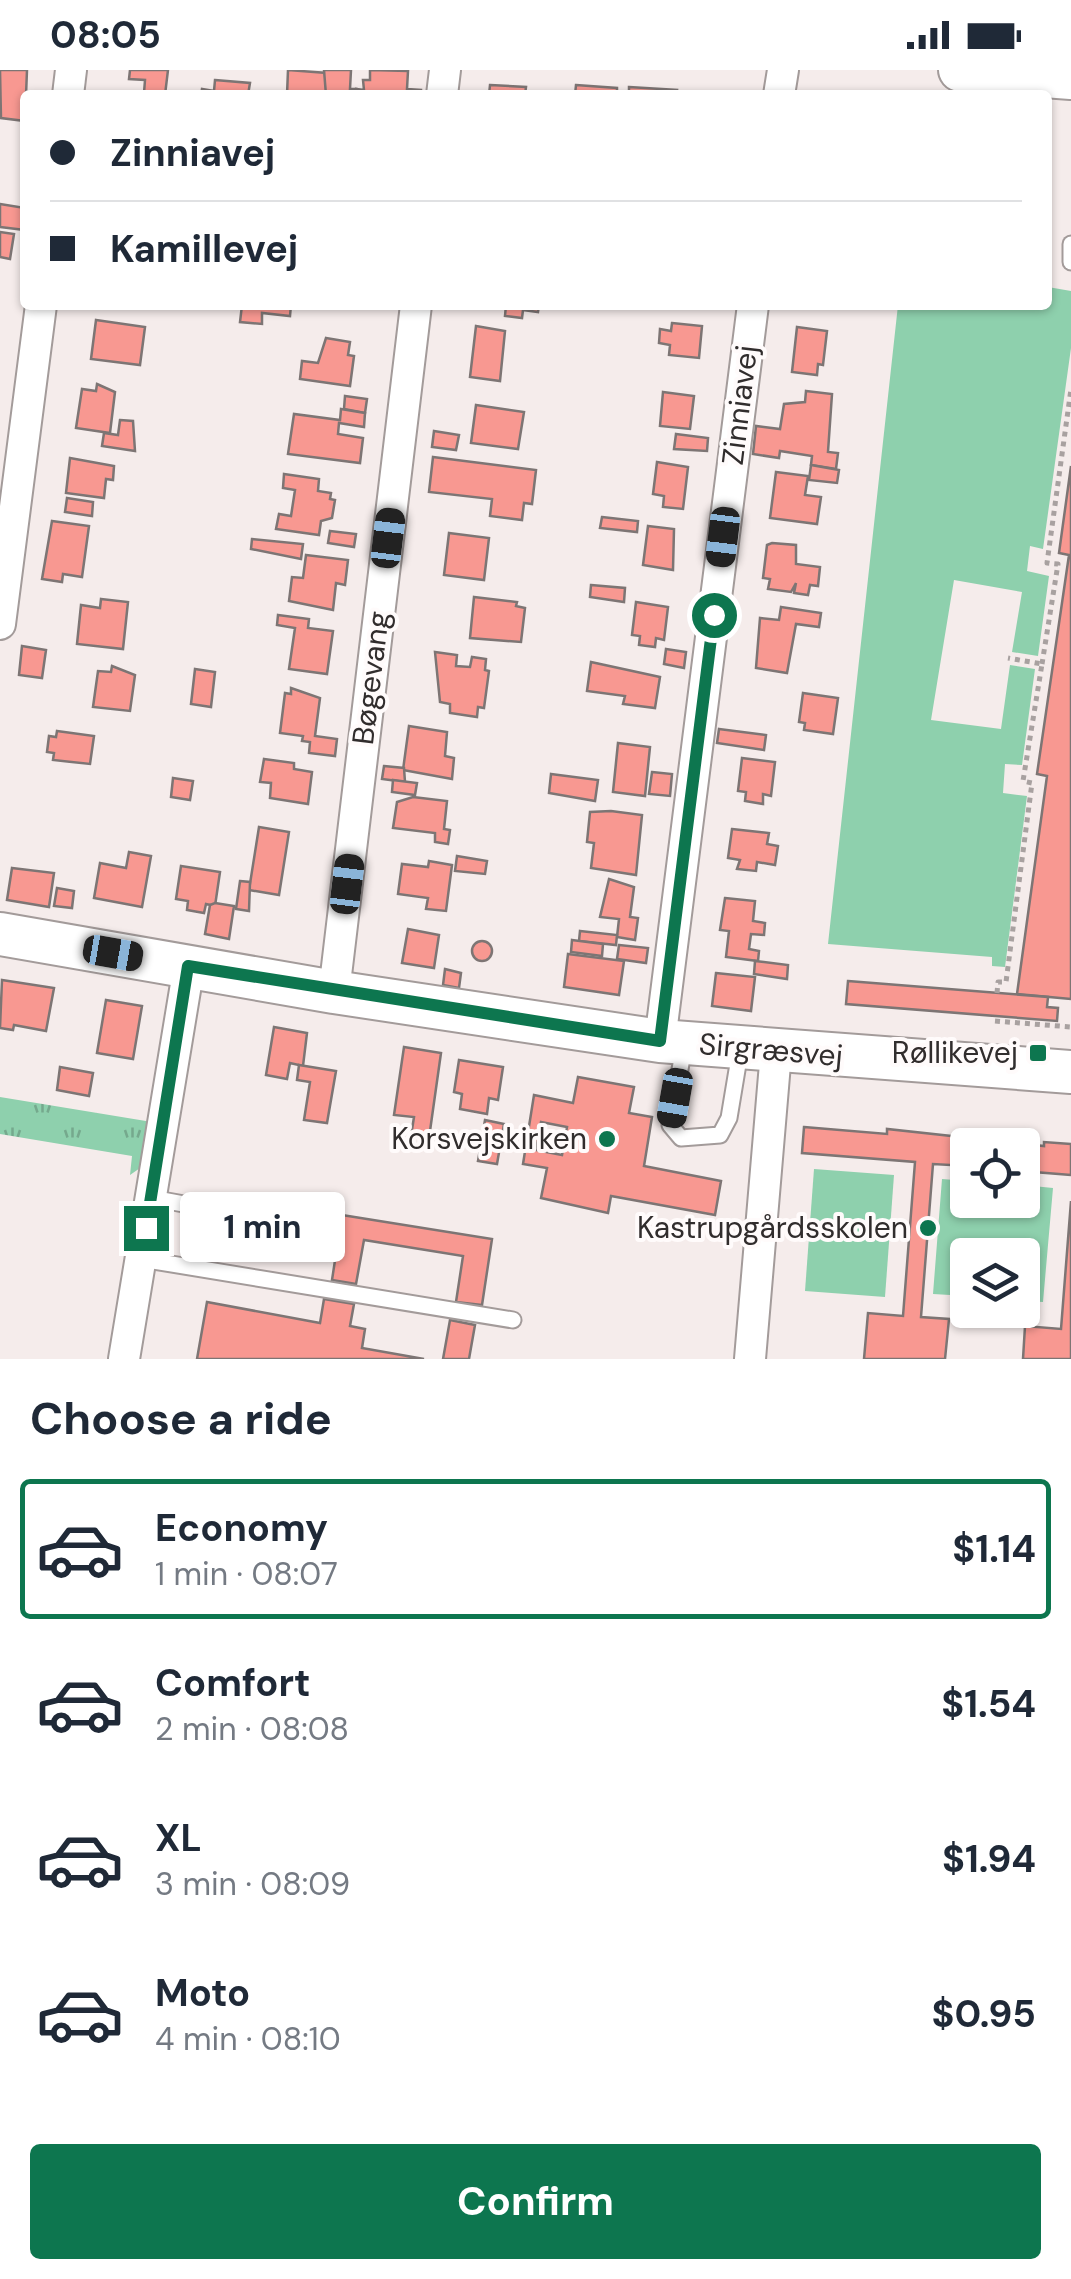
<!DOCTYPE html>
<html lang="en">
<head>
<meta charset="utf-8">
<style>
  :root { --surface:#fff; --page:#f6f6f7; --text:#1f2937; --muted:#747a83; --line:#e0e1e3; --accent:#0d764f }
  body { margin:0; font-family:"DM Sans",sans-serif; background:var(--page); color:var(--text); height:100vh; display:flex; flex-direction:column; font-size:38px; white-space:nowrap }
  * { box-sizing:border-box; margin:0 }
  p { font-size:32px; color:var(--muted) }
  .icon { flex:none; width:55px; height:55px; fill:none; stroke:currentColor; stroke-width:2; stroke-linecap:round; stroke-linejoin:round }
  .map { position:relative; height:1289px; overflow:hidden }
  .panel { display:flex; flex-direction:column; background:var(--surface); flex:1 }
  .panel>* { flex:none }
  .hud { position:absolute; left:20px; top:20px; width:1032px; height:220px; border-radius:10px; box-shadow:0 2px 8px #0004; display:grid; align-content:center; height:220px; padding:0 30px; background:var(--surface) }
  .tools { position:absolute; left:950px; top:1058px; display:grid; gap:20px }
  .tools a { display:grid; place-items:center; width:90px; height:90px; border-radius:10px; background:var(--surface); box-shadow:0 2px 8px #0004; font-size:50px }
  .end { position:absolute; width:45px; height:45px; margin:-22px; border:12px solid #0d764f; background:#fff; box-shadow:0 0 0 5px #fff }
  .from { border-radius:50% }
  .bubble { position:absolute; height:70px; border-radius:10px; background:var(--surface); box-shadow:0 2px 8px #0004; font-size:32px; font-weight:700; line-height:70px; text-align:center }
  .car { position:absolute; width:30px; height:60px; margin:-30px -15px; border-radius:12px; box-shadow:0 0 8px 2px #0007; background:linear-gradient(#222 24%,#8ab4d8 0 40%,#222 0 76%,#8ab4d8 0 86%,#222 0) }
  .hud b { display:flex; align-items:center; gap:35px; height:95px; font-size:38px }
  .hud b+b { border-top:2px solid var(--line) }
  .hud i { width:25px; height:25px; background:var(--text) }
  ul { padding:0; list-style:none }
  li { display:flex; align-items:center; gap:30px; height:140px; margin:0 20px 15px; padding:0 10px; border:5px solid transparent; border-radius:10px }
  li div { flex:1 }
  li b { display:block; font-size:38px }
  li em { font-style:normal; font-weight:700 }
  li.on { border-color:var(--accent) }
  li>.icon { width:90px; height:90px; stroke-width:1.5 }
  h2 { padding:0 30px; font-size:45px; line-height:120px }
  .cta { display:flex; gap:20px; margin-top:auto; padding:20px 30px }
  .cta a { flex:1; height:115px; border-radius:10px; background:var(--accent); color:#fff; font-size:40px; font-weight:700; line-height:115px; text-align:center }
  .status { display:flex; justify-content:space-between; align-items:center; height:70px; padding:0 50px; background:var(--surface); direction:ltr }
  .status svg { height:28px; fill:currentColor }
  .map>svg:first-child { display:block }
</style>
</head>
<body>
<div class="status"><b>08:05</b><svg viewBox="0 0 49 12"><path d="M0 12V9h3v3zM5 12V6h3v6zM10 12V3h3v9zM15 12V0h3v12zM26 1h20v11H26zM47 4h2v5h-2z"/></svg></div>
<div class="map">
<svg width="1071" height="1289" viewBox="0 0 1071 1289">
  <defs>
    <pattern id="grass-tufts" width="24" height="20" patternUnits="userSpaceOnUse" patternTransform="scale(2.5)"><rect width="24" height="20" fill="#8ed0ad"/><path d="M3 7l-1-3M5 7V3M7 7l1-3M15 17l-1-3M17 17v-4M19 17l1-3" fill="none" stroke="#75a98d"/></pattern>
  </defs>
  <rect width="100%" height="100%" fill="#f5eceb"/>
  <path fill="url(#grass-tufts)" d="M0,1027L152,1052L143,1096L130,1105L132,1086L0,1064Z"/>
  <g fill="#8ed0ad">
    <path d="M1048,217L1071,221V278L1043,479L1030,476L1027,501L1049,506L1038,586L1012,582L1022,522L954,510L931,650L1001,659L1010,595L1035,599L1022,695L1005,694L1003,723L1027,726L1005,897L992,896V887L828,874L898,235H1048Z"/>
    <path d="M814,1099L894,1105L885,1227L805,1221Z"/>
    <path d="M942,1109L967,1111L968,1130H1022L1023,1115L1053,1118L1043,1232L1023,1231L1022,1185H968L967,1226L933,1224Z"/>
  </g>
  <g fill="#f89891" stroke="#7d7574" stroke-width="2.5" fill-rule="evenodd">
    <path d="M0,0H27L25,51L1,48Z"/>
    <path d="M130,0H168L165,25L144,23L145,10L129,9Z"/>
    <path d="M288,0L327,3L326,25H287Z"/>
    <path d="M324,0H351L350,19H356L355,25H326Z"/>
    <path d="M370,0L408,1L407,19L421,20V25H355L356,19L364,20L363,10H370Z"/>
    <path d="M215,10L250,13L248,25H201L202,19L214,21Z"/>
    <path d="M490,15L526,17L525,25H489Z"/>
    <path d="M576,15L617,18V25H575Z"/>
    <path d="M629,17L677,20L676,25H629Z"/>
    <path d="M0,134L25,138V160L0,157Z"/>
    <path d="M0,162L14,164L10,189L0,187Z"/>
    <path d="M242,235H291L290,246L262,243V254L240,252Z"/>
    <path d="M506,235H539L538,242L523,240L522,248L505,246Z"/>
    <path d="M96,250L145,257L140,295L91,289Z"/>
    <path d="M672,253L702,256L699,288L669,285L670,275L659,273L660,259L671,261Z"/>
    <path d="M476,256L505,261L500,311L470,307Z"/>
    <path d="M797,257L827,261L823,295L818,294L817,305L792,302Z"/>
    <path d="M326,268L350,272L348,285L354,286L350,316L300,309L302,291L318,293Z"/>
    <path d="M97,314L115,322L110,363L76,358L82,319L96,321Z"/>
    <path d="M806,321L832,324L828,382L838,383L836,399L811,395L812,386L780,381L779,388L753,384L756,356L780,359L784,334L805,332Z"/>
    <path d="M663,322L694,326L690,359L660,356Z"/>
    <path d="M345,326L367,329L365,343L344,339Z"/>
    <path d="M476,335L524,342L518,379L471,373Z"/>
    <path d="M341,339L365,343L364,357L339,353L338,364L363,368L360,393L288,384L294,344L340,350Z"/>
    <path d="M120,350L133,351L135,381L102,376L104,363L118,365Z"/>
    <path d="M434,361L459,365L456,380L432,377Z"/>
    <path d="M676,364L708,368L707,381L674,379Z"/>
    <path d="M433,387L536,400L532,434L524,433L522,450L490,446L492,429L429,422Z"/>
    <path d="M70,388L114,396L113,410L106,409L104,428L66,423Z"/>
    <path d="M657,392L688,397L683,439L663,437L664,426L653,424Z"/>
    <path d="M811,395L839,400L837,413L809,410Z"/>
    <path d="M1071,396V929L1017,924L1047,706L1037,704L1069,485L1059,483Z"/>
    <path d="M776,402L808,406L805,425L821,427L817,454L770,448Z"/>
    <path d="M284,404L319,409L318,421L331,423L330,429L335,430L332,448L321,451L319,465L276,459L279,444L291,446L295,420L283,418Z"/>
    <path d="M67,428L93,432L92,446L65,442Z"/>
    <path d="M602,447L638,451L637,462L600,458Z"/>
    <path d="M52,451L89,456L82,507L63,504L62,512L42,509Z"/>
    <path d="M648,456L674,459L673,500L643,495Z"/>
    <path d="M330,461L356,464L354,477L328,473Z"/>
    <path d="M449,463L489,468L484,510L444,505Z"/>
    <path d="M252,469L303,474L301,489L251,479Z"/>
    <path d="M772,473L796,475V494L820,497L818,516L810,515L808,525L794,523L796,513L791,522L768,519L770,509L763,508L767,475Z"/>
    <path d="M306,485L348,490L345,515L336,513L333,540L289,531L292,507L303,508Z"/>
    <path d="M591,515L625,518L624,532L590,527Z"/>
    <path d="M474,527L517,532L516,536L525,538L521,572L470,568Z"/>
    <path d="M101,529L128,532L123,579L77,574L81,535L100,538Z"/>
    <path d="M636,532L668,537L664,570L656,568L655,577L639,575L640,566L632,565Z"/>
    <path d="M781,537L821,543L819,557L796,554L787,603L756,598L760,548L779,550Z"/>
    <path d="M278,545L309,549L308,558L333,561L327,604L289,599L295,558L277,555Z"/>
    <path d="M22,576L46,580L42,608L19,605Z"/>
    <path d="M666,579L686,582L684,598L664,594Z"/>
    <path d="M435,582L457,585L456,596L470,597L472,587L486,589L485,600L489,601L484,638L478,637L477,647L450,643V634L440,632Z"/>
    <path d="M591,592L660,607L655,638L623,634L625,626L587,621Z"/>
    <path d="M112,596L135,605L130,641L93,637L98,601L111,602Z"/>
    <path d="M195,599L215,602L211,637L191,634Z"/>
    <path d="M291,618L320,628L315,666L337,669L335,686L309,683L310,672L302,671L303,666L280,663L285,623L291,624Z"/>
    <path d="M803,623L838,628L833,664L804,660L805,653L799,652Z"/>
    <path d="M409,656L447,662L445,686L454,688L452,709L403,700Z"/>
    <path d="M719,659L766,665L764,680L717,673Z"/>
    <path d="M57,661L94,666L90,694L53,690L54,683L47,682L49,666L56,667Z"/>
    <path d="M618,673L650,677L645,726L613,722Z"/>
    <path d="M742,688L775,692L771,726L763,724V734L745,731L746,722L738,721Z"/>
    <path d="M264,689L294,693V699L312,702L308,734L270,728L271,713L260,712Z"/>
    <path d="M384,696L404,698L405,712L382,709Z"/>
    <path d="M652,702L672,704L670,726L649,724Z"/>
    <path d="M551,704L598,710L595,731L549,723Z"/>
    <path d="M173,708L193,711L190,730L171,727Z"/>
    <path d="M393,710L417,713L415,725L392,722Z"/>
    <path d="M413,727L447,731L444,759L450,760L448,774L435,772V763L393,758L397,732Z"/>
    <path d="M611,741L642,745L636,805L591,798L594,773L587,772L590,742Z"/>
    <path d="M259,757L289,762L279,825L249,820Z"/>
    <path d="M732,759L769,763L767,774L778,776L775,795L757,792L756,801L737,799L740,790L728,788Z"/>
    <path d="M129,782L151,786L142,837L94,828L100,793L126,798Z"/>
    <path d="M457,786L487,791L485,804L455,801Z"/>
    <path d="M429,791L452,795L446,841L426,839L428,828L398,824L402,794L428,797Z"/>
    <path d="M181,796L220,802L215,836L206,834L204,843L187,840L188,831L176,829Z"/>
    <path d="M12,798L54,803L49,837L7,830Z"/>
    <path d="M609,809L634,817L630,847L638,848L635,870L617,867L619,849L600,847Z"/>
    <path d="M240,811L250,812L249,841L236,839Z"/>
    <path d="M57,818L74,821L72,838L54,836Z"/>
    <path d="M725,828L755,831L753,851L765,853L764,865L751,864L749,879L759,881L758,891L726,887L729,861L720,860Z"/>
    <path d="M215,833L234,836L229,869L205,864L210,835Z"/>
    <path d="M408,859L439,865L434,898L402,893Z"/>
    <path d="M580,861L617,865L616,875L579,871Z"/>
    <path d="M572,870L603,874L602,886L571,882Z"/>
    <circle cx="482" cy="881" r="10"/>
    <path d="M619,875L648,878L646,893L617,889Z"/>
    <path d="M568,884L624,891L619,925L564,917Z"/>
    <path d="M755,891L788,895L787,909L754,904Z"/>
    <path d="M445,899L461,903L459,918L443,915Z"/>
    <path d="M716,903L755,907L751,941L712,936Z"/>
    <path d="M2,910L54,918L46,961L14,955L13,960L0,958Z"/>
    <path d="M848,911L1048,927L1047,937L1058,938L1057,951L846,934Z"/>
    <path d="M106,930L142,936L133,989L97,983Z"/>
    <path d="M274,957L307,963L303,996L290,993L287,1009L266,1005Z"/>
    <path d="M404,977L441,983L429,1068L411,1066L414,1047L394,1045Z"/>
    <path d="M459,990L503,997L498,1030L489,1028L487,1044L460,1039L462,1024L454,1022Z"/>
    <path d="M299,995L336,1001L327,1053L304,1050L310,1012L297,1010Z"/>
    <path d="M60,997L93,1003L89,1026L57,1020Z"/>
    <path d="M578,1007L634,1017L629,1043L652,1047L644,1096L721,1111L715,1145L611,1126L608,1143L541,1128L547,1098L523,1094L534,1025L573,1033ZM541,1052L567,1057L562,1085L536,1080Z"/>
    <path d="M485,1050L504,1054L497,1094L478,1091Z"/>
    <path d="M804,1057L887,1064V1059L1044,1076V1072L1071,1074V1105L1022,1101V1075H968V1096L933,1094L921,1247L949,1249L945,1289H864L868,1243L903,1246L915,1092L802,1083Z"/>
    <path d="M1071,1131V1289H1023L1025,1256L1061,1259Z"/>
    <path d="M342,1145L492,1169L482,1235L456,1232L463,1186L364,1170L356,1214L332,1210Z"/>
    <path d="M324,1229L354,1234L350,1256L365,1259L362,1278L424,1289H197L207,1232L320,1253Z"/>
    <path d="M450,1250L475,1255L469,1289H443Z"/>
  </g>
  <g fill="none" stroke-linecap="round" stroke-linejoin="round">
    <defs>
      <g id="lane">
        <path d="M1071,174V192"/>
        <path d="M684,977L670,1055L681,1068L720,1065L729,1048L740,982"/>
        <path d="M151,1128L271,1150"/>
        <path d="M141,1189L513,1250"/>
      </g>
      <g id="street">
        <path d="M68,25L71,0"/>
        <path d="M442,25L445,0"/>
        <path d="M779,25L783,0"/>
        <path d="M0,554L41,235"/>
        <path d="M334,922L416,235"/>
        <path d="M660,971L753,235"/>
        <path d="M124,1289L189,896"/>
        <path d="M750,1289L776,982"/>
      </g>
      <g id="secondary">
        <path d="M960,0L1071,8"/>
        <path d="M0,864L334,922L660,971L1071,1002"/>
      </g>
    </defs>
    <use href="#lane" stroke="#a39b9a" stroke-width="19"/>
    <use href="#street" stroke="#a39b9a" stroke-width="34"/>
    <use href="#secondary" stroke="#a39b9a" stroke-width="46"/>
    <g stroke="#a8a1a0" stroke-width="5" stroke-dasharray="5 5" stroke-linecap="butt">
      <path d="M1042,594L1058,494L1047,493L1071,319"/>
      <path d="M997,923L998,912H1006L1032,713L1023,711L1042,594L1008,588"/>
      <path d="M995,951L1071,957"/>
    </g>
    <use href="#lane" stroke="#fff" stroke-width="15"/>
    <use href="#street" stroke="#fff" stroke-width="30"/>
    <use href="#secondary" stroke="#fff" stroke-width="42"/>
  </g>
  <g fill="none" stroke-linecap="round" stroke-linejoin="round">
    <path stroke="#0d764f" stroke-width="12" d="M146,1158L188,896L660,971L714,545"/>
  </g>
  <g fill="#0d764f" stroke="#fffbfb" stroke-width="4">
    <rect x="1028" y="973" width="20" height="20" rx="5"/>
    <circle cx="607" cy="1069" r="10"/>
    <circle cx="928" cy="1158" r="10"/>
  </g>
  <g text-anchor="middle" stroke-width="8" stroke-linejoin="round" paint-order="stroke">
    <g font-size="30" fill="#312d2d" stroke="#fffbfb">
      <text transform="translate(740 335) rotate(-83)" y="10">Zinniavej</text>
      <text transform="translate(371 608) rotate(-83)" y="10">Bøgevang</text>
      <text transform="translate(771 980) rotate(5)" y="10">Sirgræsvej</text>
    </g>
    <g font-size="30" fill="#312d2d" stroke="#fffbfb" text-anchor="end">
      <text x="1018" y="993">Røllikevej</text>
      <text x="587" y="1079">Korsvejskirken</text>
      <text x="908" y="1168">Kastrupgårdsskolen</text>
    </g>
  </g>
</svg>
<div class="tools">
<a><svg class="icon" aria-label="locate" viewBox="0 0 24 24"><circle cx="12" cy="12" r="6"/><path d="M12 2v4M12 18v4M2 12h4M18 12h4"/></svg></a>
<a><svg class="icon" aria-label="layers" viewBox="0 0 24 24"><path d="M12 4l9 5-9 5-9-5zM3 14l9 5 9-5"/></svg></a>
</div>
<i class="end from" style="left:714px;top:545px"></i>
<i class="end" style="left:146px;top:1158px"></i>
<div class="bubble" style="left:180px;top:1122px;width:165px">1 min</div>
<i class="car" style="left:723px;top:467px;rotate:187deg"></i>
<i class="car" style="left:388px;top:468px;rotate:7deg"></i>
<i class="car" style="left:347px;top:814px;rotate:7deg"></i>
<i class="car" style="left:113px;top:883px;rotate:100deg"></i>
<i class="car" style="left:675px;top:1028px;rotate:190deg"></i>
<div class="hud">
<b><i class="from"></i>Zinniavej</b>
<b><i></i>Kamillevej</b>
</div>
</div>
<section class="panel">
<h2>Choose a ride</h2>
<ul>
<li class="on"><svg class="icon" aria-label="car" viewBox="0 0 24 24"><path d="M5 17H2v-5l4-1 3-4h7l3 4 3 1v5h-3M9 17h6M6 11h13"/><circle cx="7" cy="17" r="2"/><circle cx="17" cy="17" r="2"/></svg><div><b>Economy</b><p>1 min · 08:07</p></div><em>$1.14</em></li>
<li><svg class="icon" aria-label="car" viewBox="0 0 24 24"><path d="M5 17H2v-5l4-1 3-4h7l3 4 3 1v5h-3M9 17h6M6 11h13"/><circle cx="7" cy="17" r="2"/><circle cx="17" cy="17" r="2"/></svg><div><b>Comfort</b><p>2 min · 08:08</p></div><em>$1.54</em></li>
<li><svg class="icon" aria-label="car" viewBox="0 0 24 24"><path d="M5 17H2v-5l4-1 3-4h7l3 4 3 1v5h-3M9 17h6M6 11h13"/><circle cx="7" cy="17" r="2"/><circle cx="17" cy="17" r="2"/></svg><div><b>XL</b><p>3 min · 08:09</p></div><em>$1.94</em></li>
<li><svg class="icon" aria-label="car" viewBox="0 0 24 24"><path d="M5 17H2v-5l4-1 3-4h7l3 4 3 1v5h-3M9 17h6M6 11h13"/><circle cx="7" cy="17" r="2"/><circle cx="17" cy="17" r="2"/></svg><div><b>Moto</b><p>4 min · 08:10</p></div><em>$0.95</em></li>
</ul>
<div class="cta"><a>Confirm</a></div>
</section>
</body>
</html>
